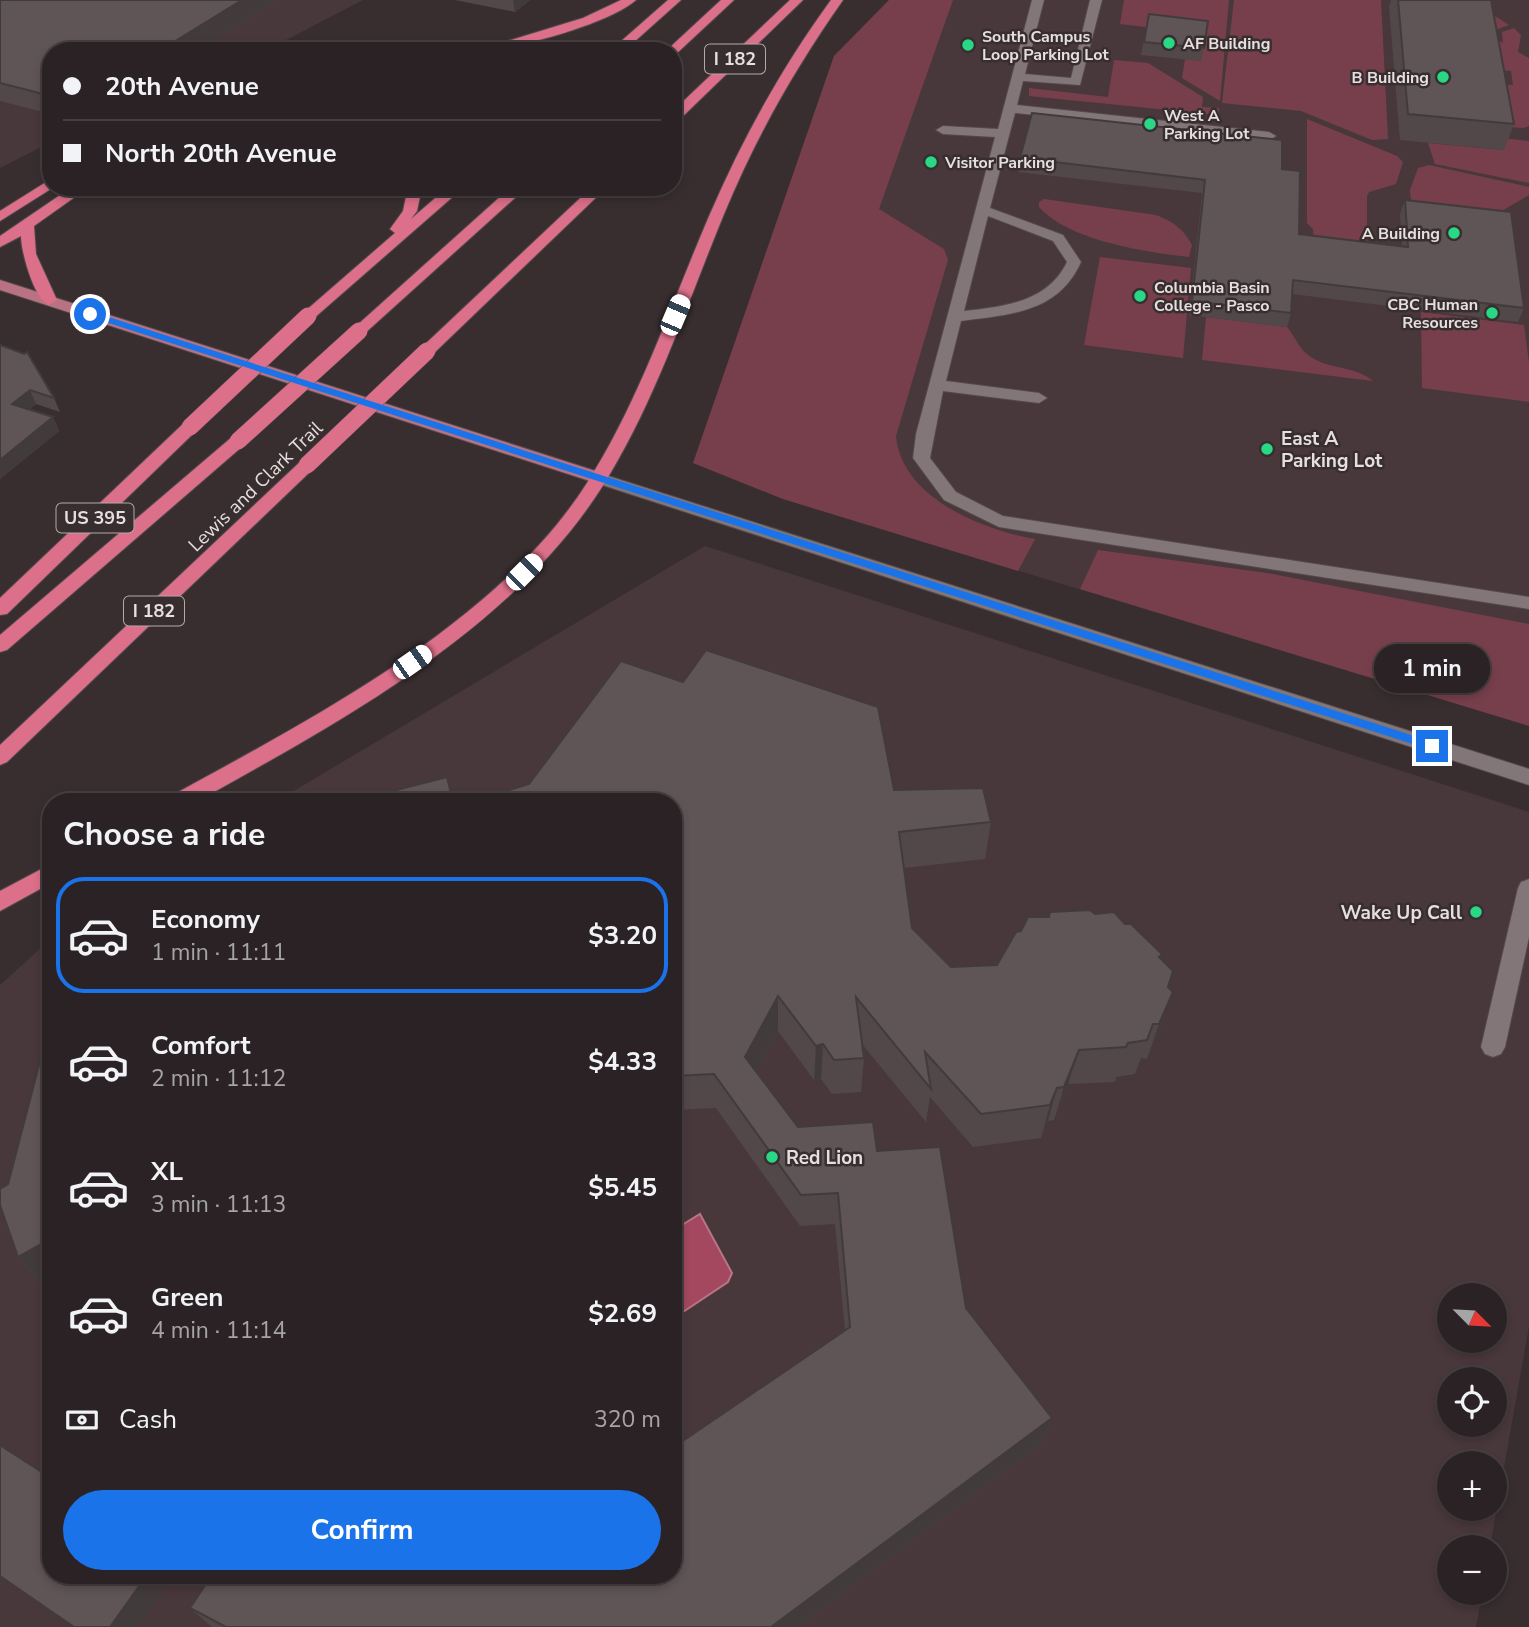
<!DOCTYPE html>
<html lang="en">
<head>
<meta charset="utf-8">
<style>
  :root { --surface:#2a2224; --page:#362f31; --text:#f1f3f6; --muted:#a5a4a6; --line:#463f41; --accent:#1a73e8 }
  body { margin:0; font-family:"Nunito Sans",sans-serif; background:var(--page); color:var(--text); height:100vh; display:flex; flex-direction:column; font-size:26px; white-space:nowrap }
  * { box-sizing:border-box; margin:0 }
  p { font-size:23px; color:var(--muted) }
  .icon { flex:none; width:38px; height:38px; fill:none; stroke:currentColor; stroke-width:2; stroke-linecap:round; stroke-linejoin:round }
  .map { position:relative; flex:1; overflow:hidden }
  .side { position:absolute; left:42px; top:793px; width:640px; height:791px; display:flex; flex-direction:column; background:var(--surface); border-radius:28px; box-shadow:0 4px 10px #0003,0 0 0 2px var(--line) }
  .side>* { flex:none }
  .hud { position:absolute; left:42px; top:42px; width:640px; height:154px; border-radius:28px; box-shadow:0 4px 10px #0003,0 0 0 2px var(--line); display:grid; align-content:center; height:154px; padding:0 21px; background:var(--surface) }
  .needle { width:46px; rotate:114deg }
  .buttons { position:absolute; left:1437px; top:1283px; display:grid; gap:14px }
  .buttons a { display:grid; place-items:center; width:70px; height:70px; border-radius:50%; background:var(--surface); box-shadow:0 4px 10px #0003,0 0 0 2px var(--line); font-size:35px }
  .end { position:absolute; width:32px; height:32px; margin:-16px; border:9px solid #1a73e8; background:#fff; box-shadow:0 0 0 4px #fff }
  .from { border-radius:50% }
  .bubble { position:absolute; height:49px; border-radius:24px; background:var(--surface); box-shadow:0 4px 10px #0003,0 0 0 2px var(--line); font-size:23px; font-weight:700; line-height:49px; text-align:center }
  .car { position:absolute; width:21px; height:42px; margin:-21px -10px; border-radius:9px; box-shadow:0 0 5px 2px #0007; background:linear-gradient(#fff 24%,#345 0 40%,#fff 0 76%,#345 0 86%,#fff 0) }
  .hud b { display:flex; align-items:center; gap:24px; height:66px; font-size:26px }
  .hud b+b { border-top:2px solid var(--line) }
  .hud i { width:18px; height:18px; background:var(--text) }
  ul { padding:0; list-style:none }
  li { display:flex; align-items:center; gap:21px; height:116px; margin:0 14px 10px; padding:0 7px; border:4px solid transparent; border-radius:28px }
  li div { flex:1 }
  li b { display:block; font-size:26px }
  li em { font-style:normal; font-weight:700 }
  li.current { border-color:var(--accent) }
  li>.icon { width:63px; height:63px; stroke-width:1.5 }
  h2 { padding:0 21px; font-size:32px; line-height:84px }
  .pay { display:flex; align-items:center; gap:18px; height:77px; padding:0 21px; font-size:26px }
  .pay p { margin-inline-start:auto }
  .action { display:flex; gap:14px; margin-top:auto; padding:14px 21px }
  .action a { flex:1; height:80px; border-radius:42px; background:var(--accent); color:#fff; font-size:28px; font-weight:700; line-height:80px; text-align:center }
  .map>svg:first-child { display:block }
</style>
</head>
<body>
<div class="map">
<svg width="1529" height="1627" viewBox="0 0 1529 1627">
  <rect width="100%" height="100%" fill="#382e30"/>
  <g fill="#49383b" fill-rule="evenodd">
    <path d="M0,0H363L265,51H51V142L0,168Z"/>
    <path d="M889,0H1529V726L783,499L693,463L834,56Z"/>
    <path d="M705,546L1529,812V1326L1490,1547H1449V1592L1482,1593L1476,1627H0V985L51,939V1575H674V802L277,801ZM1449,1295H1494V1340H1449ZM1449,1379H1494V1424H1449ZM1449,1463H1494V1508H1449Z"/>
  </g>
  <g fill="#773f4c">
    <path d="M889,0H953L879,209L944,249L948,260L896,436C901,497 982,530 1035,539L1018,571L783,499L693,463L834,56Z"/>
    <path d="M1124,0H1229L1220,101L1182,78L1185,59L1201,61L1205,34L1120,24Z"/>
    <path d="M1234,0H1381L1388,139L1372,140L1301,111L1222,103Z"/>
    <path d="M1470,0L1509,25L1486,33L1503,43L1502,32L1514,28L1521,35L1518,52L1529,58V126L1523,128L1500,126L1493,85H1513L1511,71L1490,69Z"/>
    <path d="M1114,60L1148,63L1203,97L1202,107L1219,108V115L1029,96V88L1108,97Z"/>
    <path d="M1307,119L1397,156L1403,162L1396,184L1369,192L1367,196V256L1314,250L1313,229L1307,223Z"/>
    <path d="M1502,138L1529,141V183L1435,164L1428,143L1503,150Z"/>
    <path d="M1429,165L1529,187V195L1483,222L1412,212L1410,190L1418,168Z"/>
    <path d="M1044,199L1156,215C1174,222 1183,229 1192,245L1189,257C1146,252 1069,241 1039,207V202Z"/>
    <path d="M1100,257L1191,268L1183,358L1084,345Z"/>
    <path d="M1421,312L1524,325L1529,363V402L1422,388Z"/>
    <path d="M1206,317L1287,327C1295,336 1298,347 1307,354C1325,370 1355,365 1373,381L1202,360Z"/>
    <path d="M1098,550L1267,573L1529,624V726L1080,589Z"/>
  </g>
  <path fill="#a3485f" stroke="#b77586" stroke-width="2" d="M700,1214L732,1273L728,1282L674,1318V1230Z"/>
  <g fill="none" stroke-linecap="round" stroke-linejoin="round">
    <defs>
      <g id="lane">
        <path d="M1032,0H1044L1025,74L1071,78L1090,0H1102L1080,85L1023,81L1017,105L1269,132L1276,136L1269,140L1015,113L990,208L1063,235L1081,262C1058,313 1011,314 961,321L946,381L1039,393L1047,398L1039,403L943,391L930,458L956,492L1003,516L1529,597V609L999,527L944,500L913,458L916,434L995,137L943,134L936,130L943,126L998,129ZM988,216L1053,241L1067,262C1047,303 1004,306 964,311Z"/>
        <path d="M1529,879V937L1505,1047L1501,1054L1493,1057L1485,1054L1481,1047L1518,888L1521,882Z"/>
      </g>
      <path id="secondary" d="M599,473L1529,769V785L593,482L590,478Z"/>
      <path id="primary" d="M0,280L605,474L608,478L599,483L593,482L0,290Z"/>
      <g id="highway">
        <path d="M621,0H636C609,24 511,51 475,51L583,18Z"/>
        <path d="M668,0H681L624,51H610Z"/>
        <path d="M721,0H734L676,54L666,51Z"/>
        <path d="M790,0H803L679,120L674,121V110Z"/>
        <path d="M831,0H843C794,70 757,135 724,214C686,306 655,403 602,487C511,630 341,721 196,802H168L171,796C313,718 498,623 587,483C640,400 671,304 710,214C743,138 782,67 831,0Z"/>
        <path d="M51,179V187H54L0,221V211Z"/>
        <path d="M72,187H89L34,226L36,254L57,300L49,305C34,300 21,251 21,236L0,247V236Z"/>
        <path d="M408,187H422L417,211L411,219L448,187H464L313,319H303L300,316L303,313L395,233L390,229L403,211Z"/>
        <path d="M511,187H527L364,334H354L351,331L354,328Z"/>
        <path d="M592,187H607L433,354H421L419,351L421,348Z"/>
        <path d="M190,422L198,427L196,431L7,614L0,615V598L184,423Z"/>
        <path d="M238,436L244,437L246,441L244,445L7,650L0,652V635L232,437Z"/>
        <path d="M307,460L316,465L313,469L7,762L0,765V745L301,461Z"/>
        <path d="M51,864V883L0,911V891Z"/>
      </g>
    </defs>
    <use href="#lane" stroke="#534a4c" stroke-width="2"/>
    <use href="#secondary" stroke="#534a4c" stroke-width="2"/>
    <use href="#primary" stroke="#534a4c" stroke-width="2"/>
    <use href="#highway" stroke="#534a4c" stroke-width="2"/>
    <use href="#lane" fill="#837678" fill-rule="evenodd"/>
    <use href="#secondary" fill="#837678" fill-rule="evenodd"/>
    <use href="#primary" fill="#b87282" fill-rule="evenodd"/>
    <use href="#highway" fill="#dc6f89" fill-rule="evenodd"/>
    <defs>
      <g id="highway-bridge">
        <path d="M190,427L308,316"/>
        <path d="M238,441L359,331"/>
        <path d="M307,465L427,351"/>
      </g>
    </defs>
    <use href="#highway-bridge" stroke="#534a4c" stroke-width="18" stroke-linecap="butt"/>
    <use href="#highway-bridge" stroke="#dc6f89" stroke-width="17"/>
  </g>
  <g fill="#52484a">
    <path d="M0,0H273L274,2L196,51H51V114L0,101Z"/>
    <path d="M455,0H530L515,12Z"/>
    <path d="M1391,0H1491L1514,124L1504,150L1400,140L1389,6Z"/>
    <path d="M1149,14L1204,48L1201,61L1141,55Z"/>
    <path d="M1020,158L1282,169L1299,234L1402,246L1400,214L1405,200L1524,308L1518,322L1292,294L1291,313L1287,327L1189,315L1202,193L1018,172Z"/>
    <path d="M0,345L54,398L60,412L36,404L29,410L53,417L59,431L0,479Z"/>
    <path d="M894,790L991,822L985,859L904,868L912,928L951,967L997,965L1095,914L1125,924L1162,954L1160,959L1168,987L1173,992L1160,1027L1147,1059L1141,1058L1135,1074L1116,1077L1115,1082L1068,1084L1054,1120L1048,1121L1041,1138L973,1147L930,1097L926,1122L862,1044L864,1058L861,1092L832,1094L821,1079L814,1080L778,1031L756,1072L798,1127L877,1151L966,1308L1052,1418L1041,1444L797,1627H212L190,1608L674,1575L845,1330L835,1224L800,1226L716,1108L674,1110V802Z"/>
    <path d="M51,1019V1284L44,1287L18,1257L8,1184Z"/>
  </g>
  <g fill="#423b3c">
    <path d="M242,0H273L274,2L196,51H165L164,48Z"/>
    <path d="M513,0H530L515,12Z"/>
    <path d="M140,42L143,51H126Z"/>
    <path d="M30,390L36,404L18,418L12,404Z"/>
    <path d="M53,417L59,431L0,479V460Z"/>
    <path d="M1173,992L1160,1027L1147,1059L1159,1024Z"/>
    <path d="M778,996V1031L746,1091L745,1057Z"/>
    <path d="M823,1044L821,1079L814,1080L816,1046Z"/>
    <path d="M1079,1050L1068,1084L1054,1120L1064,1087Z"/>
    <path d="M1057,1088L1048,1121L1041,1138L1050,1105Z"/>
    <path d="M43,1243L51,1253V1284L44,1287L18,1257Z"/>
    <path d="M1052,1418L1041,1444L797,1627H771Z"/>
    <path d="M147,1575H175L137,1627H110Z"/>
  </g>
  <g fill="#5f5456" stroke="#423b3c" stroke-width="2">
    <path d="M0,0H242L164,48L140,42L126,51H51V96L0,83Z"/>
    <path d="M1398,0H1491L1514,124L1408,114Z"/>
    <path d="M1149,14L1208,21L1204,48L1144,42Z"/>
    <path d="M1032,113L1282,140V169L1300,171L1299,234L1408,247L1405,200L1511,212L1524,308L1293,280L1291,313L1192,301L1205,180L1020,158Z"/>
    <path d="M0,345L24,354L27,352L54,398L30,390L12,404L53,417L0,460Z"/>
    <path d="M706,650L878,707L894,790L983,788L991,822L899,832L912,928L951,967L997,965L1016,932L1021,931L1028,917H1049L1050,912L1090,910L1095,914L1114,912L1125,924H1131L1162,954L1159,957L1173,971L1168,987L1173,992L1159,1024H1153L1147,1040L1128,1043L1126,1047L1079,1050L1064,1087L1057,1088L1050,1105L981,1114L925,1052L931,1089L856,997L864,1058L834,1060L823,1044L816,1046L778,996L745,1057L798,1127L873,1122L877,1151L940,1147L966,1308L1052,1418L771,1627H226L190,1608L212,1575H674V1447L850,1327L838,1193L801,1195L714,1074L674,1076V802H471L529,784L621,661L683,682Z"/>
    <path d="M447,777L453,802H350Z"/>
    <path d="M51,1019V1248L43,1243L18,1257L0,1205V1189L8,1184Z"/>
    <path d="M0,1445L51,1478V1575H147L110,1627H74L0,1576Z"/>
  </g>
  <path fill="#1a73e8" d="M90,311L1436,743L1438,746L1436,749H1428L87,316Z"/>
  <g fill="#28d885" stroke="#382e30" stroke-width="2.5">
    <circle cx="1169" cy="43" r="7"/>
    <circle cx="968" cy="45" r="7"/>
    <circle cx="1443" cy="77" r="7"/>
    <circle cx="1150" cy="124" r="7"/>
    <circle cx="931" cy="162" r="7"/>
    <circle cx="1454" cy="233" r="7"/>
    <circle cx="1140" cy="296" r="7"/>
    <circle cx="1492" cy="313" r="7"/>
    <circle cx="1267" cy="449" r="7"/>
    <circle cx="1476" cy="912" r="7"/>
    <circle cx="772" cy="1157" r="7"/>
  </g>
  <g text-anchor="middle" stroke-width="5" stroke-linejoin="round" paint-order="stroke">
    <g font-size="16" font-weight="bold" fill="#e6dfe0" stroke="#382e30" text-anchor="start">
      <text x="982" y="42">South Campus<tspan x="982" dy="18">Loop Parking Lot</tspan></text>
      <text x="1183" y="49">AF Building</text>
      <text x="1429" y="83" text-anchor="end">B Building</text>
      <text x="1164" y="121">West A<tspan x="1164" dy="18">Parking Lot</tspan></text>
      <text x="945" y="168">Visitor Parking</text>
      <text x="1440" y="239" text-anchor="end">A Building</text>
      <text x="1154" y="293">Columbia Basin<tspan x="1154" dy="18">College - Pasco</tspan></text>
      <text x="1478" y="310" text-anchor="end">CBC Human<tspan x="1478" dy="18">Resources</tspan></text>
    </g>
    <g fill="#382e30" stroke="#b2aaab" stroke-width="2">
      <rect x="705" y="44.5" width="60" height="29" rx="5"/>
      <rect x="56.5" y="503.5" width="77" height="29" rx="5"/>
      <rect x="124" y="596.5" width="60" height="29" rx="5"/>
    </g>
    <g font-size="18" font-weight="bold" fill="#e6dfe0">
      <text x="735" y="65">I 182</text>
      <text x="95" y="524">US 395</text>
      <text x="154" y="617">I 182</text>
    </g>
    <g font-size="19" font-weight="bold" fill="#e6dfe0" stroke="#382e30" text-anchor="start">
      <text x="1281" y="445">East A<tspan x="1281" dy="22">Parking Lot</tspan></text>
      <text x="1462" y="919" text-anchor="end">Wake Up Call</text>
      <text x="786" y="1164">Red Lion</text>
    </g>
    <g font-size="19" fill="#e6dfe0" stroke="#382e30">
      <text transform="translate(255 486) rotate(-44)" y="7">Lewis and Clark Trail</text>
    </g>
  </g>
</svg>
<div class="buttons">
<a><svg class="needle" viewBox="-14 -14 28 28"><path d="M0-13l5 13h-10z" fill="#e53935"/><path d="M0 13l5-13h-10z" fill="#a5a4a6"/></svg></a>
<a><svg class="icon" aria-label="locate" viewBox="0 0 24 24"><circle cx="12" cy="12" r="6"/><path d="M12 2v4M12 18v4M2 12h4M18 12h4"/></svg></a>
<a>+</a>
<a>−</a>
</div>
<i class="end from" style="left:90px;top:314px"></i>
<i class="end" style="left:1432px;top:746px"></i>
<div class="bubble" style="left:1374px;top:644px;width:116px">1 min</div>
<i class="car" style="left:675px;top:315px;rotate:23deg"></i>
<i class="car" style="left:524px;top:572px;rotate:45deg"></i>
<i class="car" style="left:412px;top:662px;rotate:55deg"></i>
<div class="hud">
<b><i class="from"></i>20th Avenue</b>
<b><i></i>North 20th Avenue</b>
</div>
<section class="side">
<h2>Choose a ride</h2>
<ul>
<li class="current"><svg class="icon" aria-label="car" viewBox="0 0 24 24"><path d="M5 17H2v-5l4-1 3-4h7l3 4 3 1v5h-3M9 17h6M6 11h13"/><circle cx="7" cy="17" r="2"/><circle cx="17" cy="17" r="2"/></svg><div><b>Economy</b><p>1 min · 11:11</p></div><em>$3.20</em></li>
<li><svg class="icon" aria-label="car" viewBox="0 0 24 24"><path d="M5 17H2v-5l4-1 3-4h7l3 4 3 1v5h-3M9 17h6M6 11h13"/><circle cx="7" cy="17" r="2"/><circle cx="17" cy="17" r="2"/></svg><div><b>Comfort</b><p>2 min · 11:12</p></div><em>$4.33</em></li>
<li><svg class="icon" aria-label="car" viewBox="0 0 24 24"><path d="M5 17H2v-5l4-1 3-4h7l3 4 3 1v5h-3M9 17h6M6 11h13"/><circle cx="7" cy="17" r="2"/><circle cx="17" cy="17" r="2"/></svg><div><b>XL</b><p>3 min · 11:13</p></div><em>$5.45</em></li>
<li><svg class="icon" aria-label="car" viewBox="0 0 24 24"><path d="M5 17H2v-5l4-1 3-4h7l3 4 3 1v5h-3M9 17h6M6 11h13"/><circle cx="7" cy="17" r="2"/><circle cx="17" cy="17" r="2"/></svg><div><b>Green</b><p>4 min · 11:14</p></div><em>$2.69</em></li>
</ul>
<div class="pay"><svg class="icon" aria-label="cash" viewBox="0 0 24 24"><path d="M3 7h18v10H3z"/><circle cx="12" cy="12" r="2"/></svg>Cash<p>320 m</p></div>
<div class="action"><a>Confirm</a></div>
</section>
</div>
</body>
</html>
